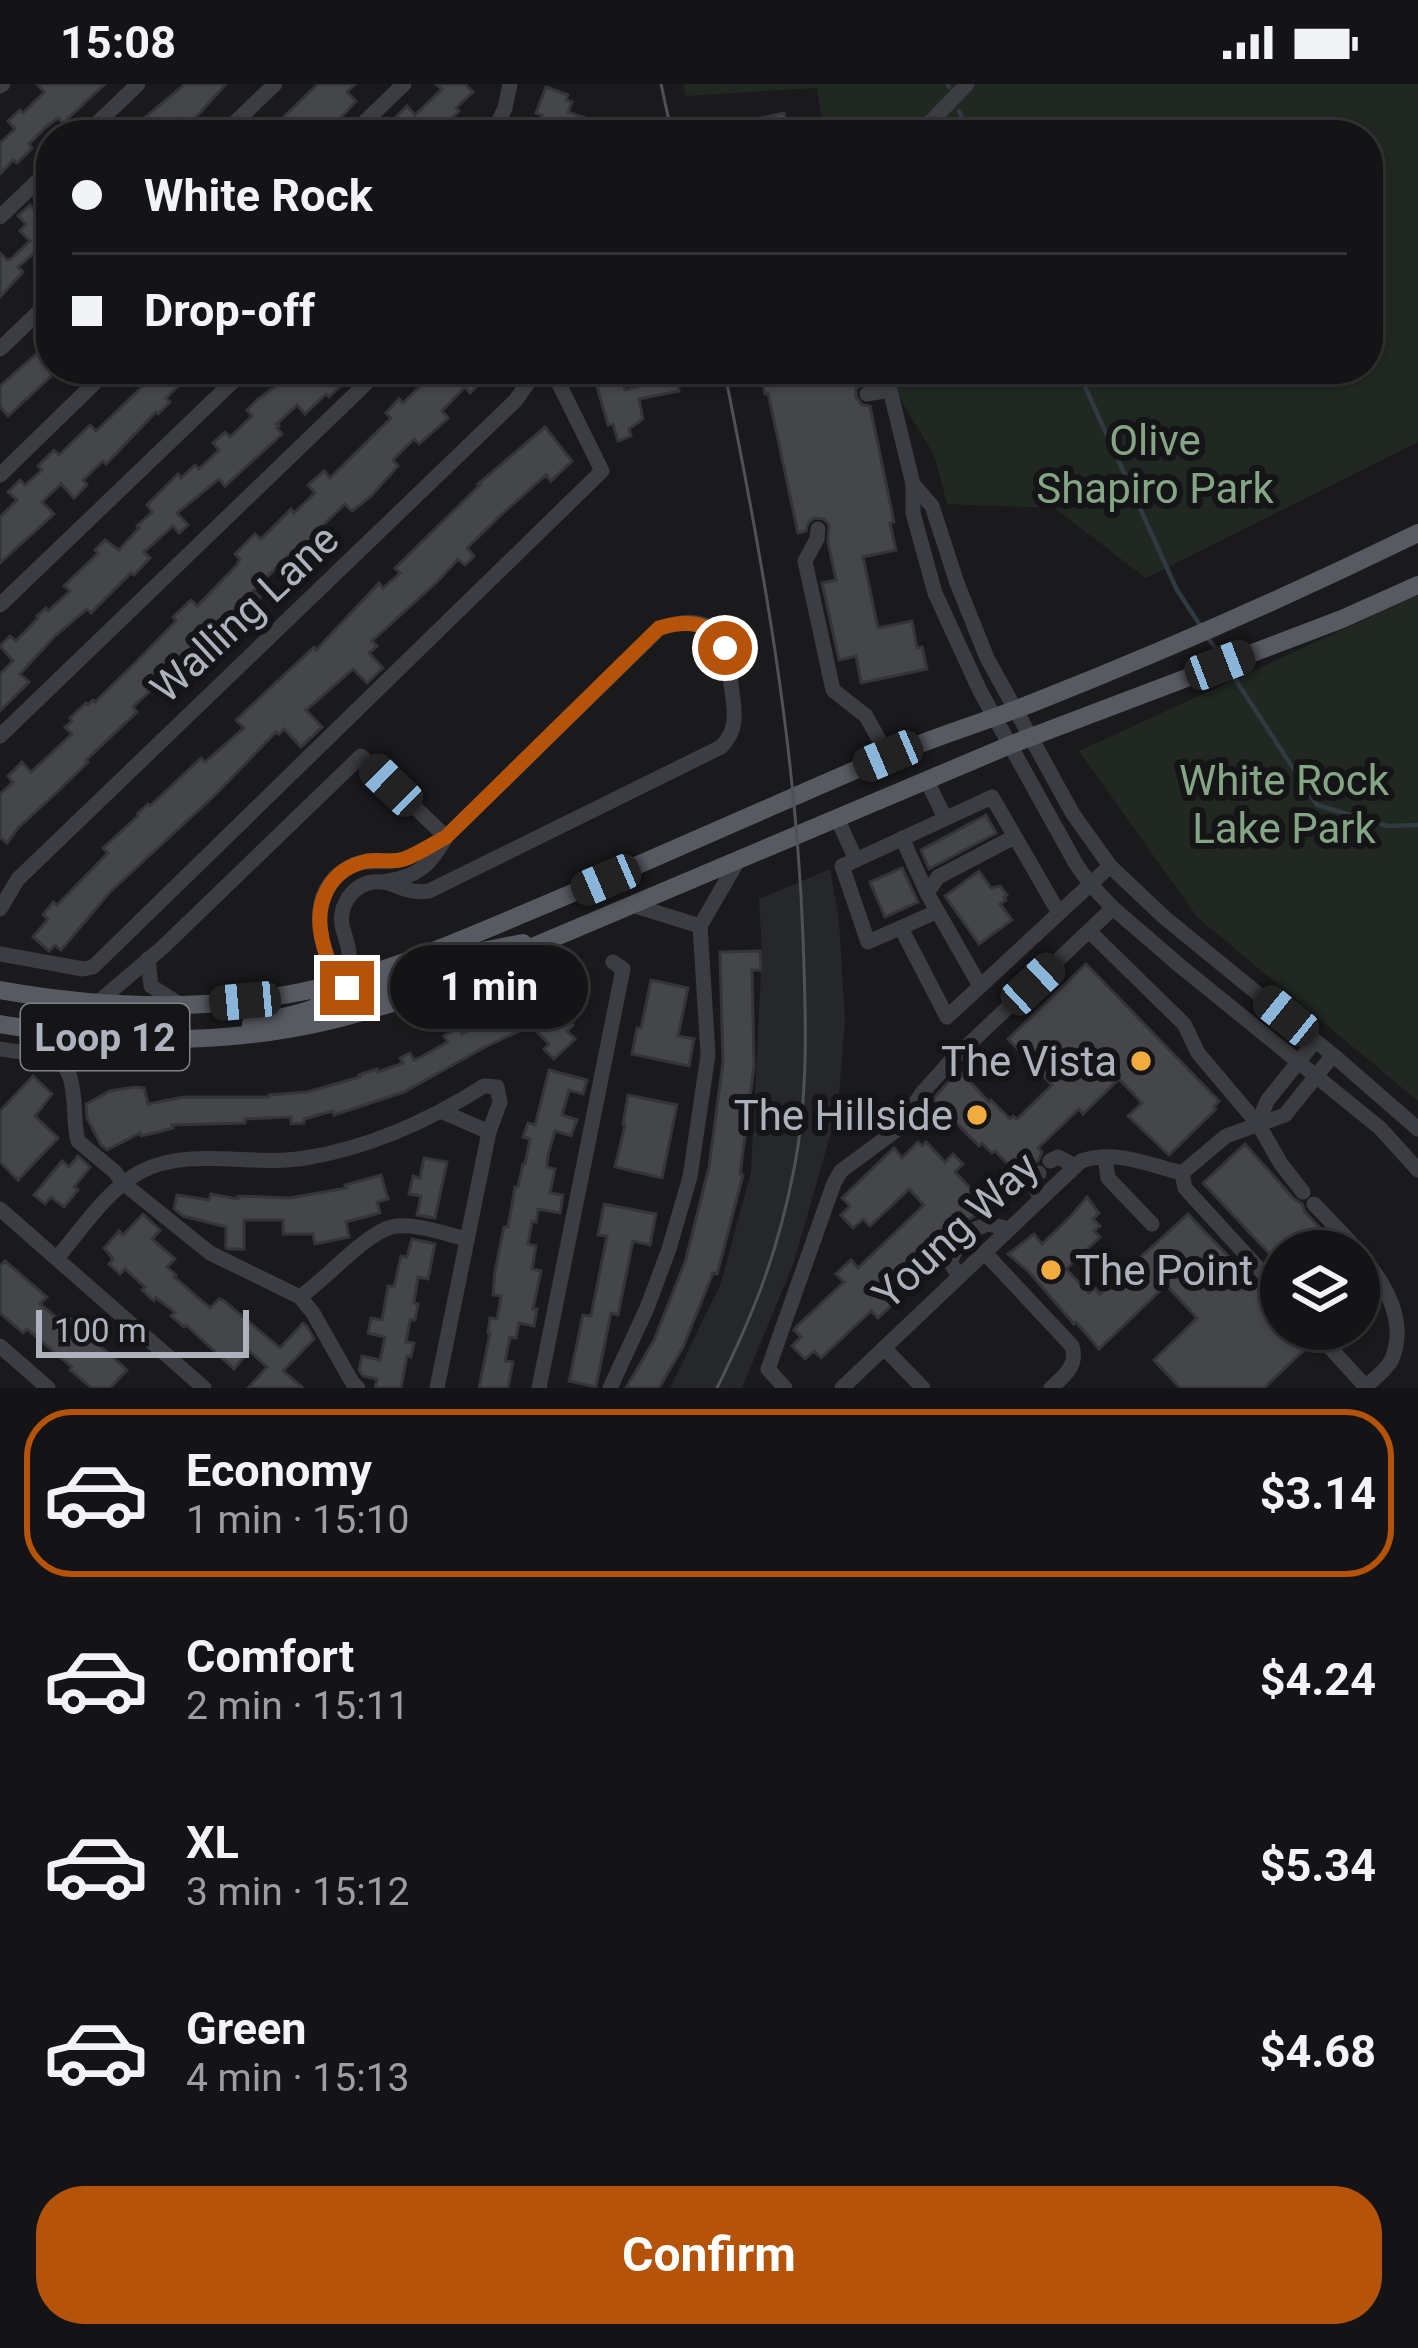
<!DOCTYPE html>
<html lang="en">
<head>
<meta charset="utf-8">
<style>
  :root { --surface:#141416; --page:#1d1d1f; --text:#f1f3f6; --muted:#9d9ea1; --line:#333335; --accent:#b45309 }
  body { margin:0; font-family:Roboto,sans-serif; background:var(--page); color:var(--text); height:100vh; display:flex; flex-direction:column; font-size:45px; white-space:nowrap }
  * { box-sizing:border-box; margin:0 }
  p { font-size:39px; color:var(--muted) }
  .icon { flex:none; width:66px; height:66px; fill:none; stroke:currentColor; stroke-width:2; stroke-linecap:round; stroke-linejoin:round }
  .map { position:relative; height:1304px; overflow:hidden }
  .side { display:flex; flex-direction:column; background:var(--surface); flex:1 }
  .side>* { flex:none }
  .guide { position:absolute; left:36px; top:36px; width:1347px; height:264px; border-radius:48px; box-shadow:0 3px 9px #0004,0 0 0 3px var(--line); display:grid; align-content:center; height:264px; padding:0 36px; background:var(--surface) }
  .buttons { position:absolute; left:1260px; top:1146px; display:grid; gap:24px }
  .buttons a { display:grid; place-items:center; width:120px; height:120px; border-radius:50%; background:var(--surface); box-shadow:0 3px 9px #0004,0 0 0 3px var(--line); font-size:60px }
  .scale { position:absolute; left:36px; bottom:30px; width:213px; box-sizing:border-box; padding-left:12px; border:6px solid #adb2bc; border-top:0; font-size:33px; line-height:42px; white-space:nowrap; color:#adb2bc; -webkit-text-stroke:9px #151518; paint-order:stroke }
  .end { position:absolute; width:54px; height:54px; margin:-27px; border:15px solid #b45309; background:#fff; box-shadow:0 0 0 6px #fff }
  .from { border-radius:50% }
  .bubble { position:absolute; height:84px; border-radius:42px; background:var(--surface); box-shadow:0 3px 9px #0004,0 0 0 3px var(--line); font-size:39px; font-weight:700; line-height:84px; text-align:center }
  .car { position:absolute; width:36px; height:72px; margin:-36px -18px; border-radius:15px; box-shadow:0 0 9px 3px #0007; background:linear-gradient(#222 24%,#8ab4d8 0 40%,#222 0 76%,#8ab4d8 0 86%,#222 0) }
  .guide b { display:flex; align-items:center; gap:42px; height:114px; font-size:45px }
  .guide b+b { border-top:3px solid var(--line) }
  .guide i { width:30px; height:30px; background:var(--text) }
  ul { padding:21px 0 0; list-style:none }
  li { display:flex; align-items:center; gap:36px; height:168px; margin:0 24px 18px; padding:0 12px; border:6px solid transparent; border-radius:48px }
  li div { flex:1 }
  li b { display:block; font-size:45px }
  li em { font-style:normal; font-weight:700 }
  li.on { border-color:var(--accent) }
  li>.icon { width:108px; height:108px; stroke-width:1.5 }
  .cta { display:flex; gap:24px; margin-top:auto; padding:24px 36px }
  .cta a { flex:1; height:138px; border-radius:48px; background:var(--accent); color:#fff; font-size:48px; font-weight:700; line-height:138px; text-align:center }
  .status { display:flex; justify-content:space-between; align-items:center; height:84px; padding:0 60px; background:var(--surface); direction:ltr }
  .status svg { height:33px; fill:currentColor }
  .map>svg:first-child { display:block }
</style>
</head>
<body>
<div class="status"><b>15:08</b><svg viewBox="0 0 49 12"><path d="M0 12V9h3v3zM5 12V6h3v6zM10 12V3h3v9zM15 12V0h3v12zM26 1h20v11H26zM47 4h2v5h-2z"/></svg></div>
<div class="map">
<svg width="1418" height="1304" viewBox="0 0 1418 1304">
  <rect width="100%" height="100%" fill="#1a1a1d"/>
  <path fill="#26272a" d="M830,785L839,836L845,936L838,1024L794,1178L742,1304H670L721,1199L751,1088L762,869L759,815Z"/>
  <g fill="#202821">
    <path d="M683,0H1418V358L1146,494L1054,424L947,420L934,371L902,318L891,285H1368V51H824L817,4L686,12Z"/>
    <path d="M1418,511V1017L1198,834L1079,667Z"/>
  </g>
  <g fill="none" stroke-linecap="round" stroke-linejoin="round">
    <g stroke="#303a41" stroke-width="4.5">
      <path d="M948,0L949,3"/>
      <path d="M959,27L970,51"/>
      <path d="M1077,285L1177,506L1202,544"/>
      <path d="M1208,554L1222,574"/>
      <path d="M1228,584L1317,721L1388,742L1418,741"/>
    </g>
  </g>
  <g fill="#44464a" stroke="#343539" stroke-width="3">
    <path d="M37,0H105L63,39L58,34L46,43L29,60L32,64L17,79L13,76L0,90V59L15,45L8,37L20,26L23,29L44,8Z"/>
    <path d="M185,0H226L187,43L179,34L162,51H124Z"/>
    <path d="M318,0H355L347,8L356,17L332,43L326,37L311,51H265Z"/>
    <path d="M436,0H465L473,8L456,24L459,27L434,51H409L394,35L407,22L415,31L442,5Z"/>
    <path d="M546,3L568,11L566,16L572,18L568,28L588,35L581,51L568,47L567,51H558L537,43L542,31L536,29Z"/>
    <path d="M784,29L789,51H704V46Z"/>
    <path d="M51,112V164L40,175L34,169L18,183L23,188L0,213V169L7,176L11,175L30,157L20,147L26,140L18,132L30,121L35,127Z"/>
    <path d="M51,257V292L8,332L0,322V302Z"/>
    <path d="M146,285H206L192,299L187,294L166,314L170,318L158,330L156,328L106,380L103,377L83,396L87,401L74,414L61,400L42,418L54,430L0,479V433L17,416L8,408L20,396L25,401L42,386L38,382L54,366L59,371L90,341L96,347L145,300L138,293Z"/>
    <path d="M310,285H329L342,300L329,313L326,310L305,330L297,321L277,340L279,342L277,344L282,350L225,402L219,395L177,429L188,441L179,449L173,442L144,468L150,474L134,491L131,489L91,529L87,525L55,552L20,590L29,598L0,627V590L13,577L0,562L10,552L16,557L38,534L37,532L46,524L48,527L70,507L64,502L98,469L95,466L105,456L119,466L139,444L137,442L152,428L147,421L178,390L181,394L195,381L199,385L219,366L213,359L225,348L230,353L252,332L247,326L257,316L292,290L298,296Z"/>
    <path d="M438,285H494L470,309L465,303L442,327L448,334L436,345L419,360L414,355L393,376L398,382L371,412L352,427L345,420L322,442L328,449L315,461L312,458L296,474L291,469L253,507L260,513L233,541L231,539L195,572L190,566L148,606L150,607L133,623L137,628L86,676L88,678L55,710L18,744L7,759L0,753V710L13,698L8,692L22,678L31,688L72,650L65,643L72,637L70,634L86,619L88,621L93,616L95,618L137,577L176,537L173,533L191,516L197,522L237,481L240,475L235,470L255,450L261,455L291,425L294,429L315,409L308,401L324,387L330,394L391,334L386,329L399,315L403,319Z"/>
    <path d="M592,285H620L625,306L676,292L679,307L639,315L643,335L629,345L631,352L618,357L613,340L608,341Z"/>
    <path d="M760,285H862L865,298L856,305V313L862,321L870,322L894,438L890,439L896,466L863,473L878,544L912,537L917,564L922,563L927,585L861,599L856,572L839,576L822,499L836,496L828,458L829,441L824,435L814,434L808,439L806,447L798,449L768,309L765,310Z"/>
    <path d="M545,343L572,377L551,397L546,391L502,430L467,464L474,472L465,481L458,475L439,496L372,557L377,562L369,569L383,584L367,599L353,585L306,626L322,643L301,663L284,645L279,650L276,648L214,712L110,808L61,866L55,861L49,867L33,853L48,835L43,831L53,818L57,821L108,769L103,764L138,732L137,730L148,720L150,722L201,674L205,678L244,644L236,636L314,563L316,566L379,499L383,504L400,489L395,484L480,401L478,400Z"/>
    <path d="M986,731L996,749L929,785L921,766Z"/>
    <path d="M902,784L918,818L885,833L870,798Z"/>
    <path d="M979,787L991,804L1000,802L1007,811L1004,813L1006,816L1000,820L1012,836L979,860L945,812Z"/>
    <path d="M760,867L761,886H752L754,983L740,1090L743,1091L717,1190L713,1189L683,1263L659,1304H626L654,1256L685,1178L709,1083L723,978L720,868Z"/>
    <path d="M1086,880L1219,1017L1214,1023L1216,1025L1169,1071L1128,1032L1142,1019L1119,995L1083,1030L1079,1025L1038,1064L1042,1068L1038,1077L1030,1081L1028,1078L1017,1089L995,1067L992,1069L982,1059L979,1062L933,1015L959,986L989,1018L991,1016L1010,1035L1013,1032L1017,1035L1052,1001L1008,955Z"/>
    <path d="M651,896L688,904L678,952L694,955L689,982L632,970L637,944H641Z"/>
    <path d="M516,923L526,944L485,963L404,1008L334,1031L333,1027L304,1035V1039L291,1040V1033L245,1035V1039L172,1041L173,1044L158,1048L141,1052L140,1049L107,1066L101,1061L87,1034L86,1020L110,1007L135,1003L144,1004L148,1020L184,1013H269V1011L307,1008L360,993L359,991L377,985L378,988L403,979L400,974L410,969L414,976L419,974L448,958L444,952L459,944L462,950Z"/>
    <path d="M540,923L550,933L563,932L573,941L567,947L575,955L554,975L544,965L549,960L527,937Z"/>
    <path d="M549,986L587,996L583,1010L569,1006L562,1031L577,1036L571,1052L555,1047L548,1071L547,1083L555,1085L550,1109L563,1111L560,1129L538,1125L536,1138L532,1137L528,1160L536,1162L532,1185L541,1187L533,1225H537L534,1242L519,1239L516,1254L510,1253L505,1277L513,1278L508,1304H479L490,1249H488L490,1234L497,1235L501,1212L493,1211L495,1187L504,1143H508L515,1103H518L523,1080H525L530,1055L523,1053L528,1039L535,1041Z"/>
    <path d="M33,992L52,1010L35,1032L58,1054L18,1096L0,1078V1027Z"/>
    <path d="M628,1011L677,1021L662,1094L615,1083L625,1041L623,1040Z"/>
    <path d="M918,1058L922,1062L926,1058L945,1078L953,1070L963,1080L955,1088L984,1119L980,1123L984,1127L964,1138L961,1149L950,1151L885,1213L892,1221L878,1234L871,1227L821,1274L814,1267L805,1275L792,1262L801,1253L794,1246L796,1243L844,1198L836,1190L851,1176L858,1184L924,1121L909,1105L870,1142L863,1135L853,1144L841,1131L850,1122L842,1114L894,1064L902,1074Z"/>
    <path d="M1245,1060L1294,1115L1302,1120L1305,1128L1342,1167H1281V1182L1203,1099Z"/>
    <path d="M78,1072L90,1083L74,1103L78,1106L64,1123L51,1113L45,1120L34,1111L62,1077L69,1083Z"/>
    <path d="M424,1074L447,1078L435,1134L417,1131L421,1112L409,1110L413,1092L420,1094Z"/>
    <path d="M381,1091L388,1115L377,1118L380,1129L346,1138L349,1153L315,1160L313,1150H283V1136H244V1165H230L226,1164V1143L183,1132L174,1125L177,1111L209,1116L211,1110L238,1115V1112L290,1114L346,1104L345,1101Z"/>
    <path d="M1087,1113L1099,1129L1093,1135L1100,1142L1094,1147L1100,1153L1066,1185L1089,1209L1095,1204L1100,1210L1188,1130L1274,1220L1265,1228L1303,1267L1264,1304H1180L1154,1276L1197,1234L1166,1201L1099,1265L1076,1238L1074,1240L1029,1188L1008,1170L1034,1150L1042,1160L1071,1132Z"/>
    <path d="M604,1120L656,1130L650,1161L633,1157L618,1231L611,1229L596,1303L569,1297L583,1231L591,1232L607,1152L598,1151Z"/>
    <path d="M143,1130L160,1146L152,1155L175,1175L167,1183L176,1191L174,1193L210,1224L219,1215L223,1216L280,1264L303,1239L307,1242L314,1255L283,1287L303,1304H248L267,1283L249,1267L234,1285L186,1241L184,1243L171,1232L175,1228L156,1214L154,1217L142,1206L145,1203L125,1185L120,1190L109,1180L113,1175L104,1164L119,1147L123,1151Z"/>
    <path d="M412,1155L435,1160L428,1195L418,1193L414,1219L418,1220L415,1236H410L406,1258L414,1259L411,1273L407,1272L401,1304H375L377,1295L363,1292L359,1286L362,1272L380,1276L385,1253L368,1249L371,1234L382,1236L388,1202L394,1203L401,1172L407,1173Z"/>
    <path d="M5,1177L47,1213L40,1220L58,1235L60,1232L65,1237L68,1233L127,1286L110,1304H92L70,1286L72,1283L27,1245L23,1249L0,1229V1182Z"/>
  </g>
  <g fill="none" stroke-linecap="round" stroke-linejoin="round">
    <g stroke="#3b3d42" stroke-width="15">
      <path d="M0,2L3,0"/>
      <path d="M85,51L138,0"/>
      <path d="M222,51L275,0"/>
      <path d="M351,51L404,0"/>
      <path d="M492,51L505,24L510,0"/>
      <path d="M918,51L967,0"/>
      <path d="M0,133L51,84"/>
      <path d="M0,265L51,216"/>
      <path d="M885,285L913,400V429L935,509L980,607L1076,780L1090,800L1113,824L1179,881L1380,1044L1418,1086"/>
      <path d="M867,310L889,306"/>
      <path d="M0,391L109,285"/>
      <path d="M913,400L932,422L957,499L987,574L1073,730L1110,782L1165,834L1333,971L1418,1045"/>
      <path d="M818,445L817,455L805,477L833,606L866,632L888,672"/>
      <path d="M0,521L246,285"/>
      <path d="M0,652L381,285"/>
      <path d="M927,697L945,734"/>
      <path d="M837,734L856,776L842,782L868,858L936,828"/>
      <path d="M902,754L927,809"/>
      <path d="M856,776L992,713L1059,829"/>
      <path d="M632,821L700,842"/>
      <path d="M0,825L18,795L515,317L538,285"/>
      <path d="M901,844L947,933L1110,782"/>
      <path d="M1089,847L1184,940L1198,969L1258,1040L1281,1080L1303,1108"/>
      <path d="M0,870L83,885L93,883L602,387L559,300L554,293L540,285"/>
      <path d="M148,875L151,902L181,921"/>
      <path d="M341,899C343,890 349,879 349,870C349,861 344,851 342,841C339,822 352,801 373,798C393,795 403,811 429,807L721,663C740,644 734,625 731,600C724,554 715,524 659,545L446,753C431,780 418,793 387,797"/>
      <path d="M341,899C318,865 304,807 349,783C367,773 386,781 404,775C418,770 433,760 446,753"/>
      <path d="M980,902L927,809L938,793L1014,753"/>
      <path d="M97,919L162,864L361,672L446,753"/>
      <path d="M0,965C16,968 33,968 48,972C83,981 70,1030 78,1057L115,1088L123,1099L210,1169L300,1213L313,1229L352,1298L358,1304"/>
      <path d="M443,1028L489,1048"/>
      <path d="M1258,1040L1267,1017L1315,957"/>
      <path d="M1105,1073L1108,1094L1152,1140"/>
      <path d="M1050,1077L1058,1073L1075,1082"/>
      <path d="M1039,1089L1034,1094L1033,1102L1041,1114"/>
      <path d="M1182,1089L1185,1104L1281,1209"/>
      <path d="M1314,1120C1350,1158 1418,1218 1391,1277C1385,1287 1373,1296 1364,1304"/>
      <path d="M0,1125L204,1304"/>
      <path d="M973,1146L988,1140L1009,1145"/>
      <path d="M959,1160L950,1178L959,1192"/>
      <path d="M984,1168L1072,1262C1078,1282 1065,1291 1051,1304"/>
      <path d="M57,1174C82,1145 106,1107 140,1088C189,1062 252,1083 305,1074C369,1064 430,1036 484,1002L497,1003L500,1018L489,1048L437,1304"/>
      <path d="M300,1213C325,1196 365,1150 391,1143C414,1138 445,1150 467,1155"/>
      <path d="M1313,1245L1366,1303"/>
      <path d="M0,1262L48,1304"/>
      <path d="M884,1264L923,1304"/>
      <path d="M539,1304L623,885L613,878"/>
      <path d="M610,1304L647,1224L669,1165L690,1093L708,971L700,842L739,775"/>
      <path d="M785,1304L768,1285L834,1099L841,1087L898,1045L922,1009L948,980L1113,824"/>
      <path d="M842,1304L1081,1077C1115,1065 1149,1081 1182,1089L1226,1052L1285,1031L1333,971"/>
    </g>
    <g stroke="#575a61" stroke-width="18">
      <path d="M341,899L357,908L374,907L482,867L523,859"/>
      <path d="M0,906C96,923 193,928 290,910C373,895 452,860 530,827C648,778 764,725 881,675C932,654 984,638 1035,618C1164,567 1293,510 1418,449"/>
      <path d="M0,940C107,959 218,962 324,938C355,931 384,921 414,913L1010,661L1342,535L1418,501"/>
      <path d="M251,940C287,929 320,934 341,899"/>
    </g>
    <g stroke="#4e5157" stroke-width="3">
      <path d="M661,0L672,51"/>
      <path d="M717,1304C753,1231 777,1171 793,1090C809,1013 806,932 803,854C796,661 762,473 724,285"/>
    </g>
  </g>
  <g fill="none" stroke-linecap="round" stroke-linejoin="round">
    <path stroke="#b45309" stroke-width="15" d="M347,904C331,891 327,875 322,855C314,819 329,785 367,777C379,775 393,779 404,775C418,770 433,760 446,753L659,544C685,536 712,536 725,564"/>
  </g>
  <g fill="#f0ac3f" stroke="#151518" stroke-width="4.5">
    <circle cx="1141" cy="977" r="12"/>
    <circle cx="977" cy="1031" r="12"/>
    <circle cx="1051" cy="1186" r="12"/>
  </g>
  <g text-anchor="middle" stroke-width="12" stroke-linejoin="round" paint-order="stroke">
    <rect fill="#151518" stroke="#7f838b" stroke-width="3" x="21" y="920" width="168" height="66" rx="9"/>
    <g font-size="39" font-weight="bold" fill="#adb2bc">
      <text x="105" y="967">Loop 12</text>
    </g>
    <g font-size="42" fill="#85a685" stroke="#151518">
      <text x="1155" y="371">Olive<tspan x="1155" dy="48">Shapiro Park</tspan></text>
      <text x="1284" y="711">White Rock<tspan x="1284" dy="48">Lake Park</tspan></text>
    </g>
    <g font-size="42" fill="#adb2bc" stroke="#151518">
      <text transform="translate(244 529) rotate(-43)" y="15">Walling Lane</text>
      <text transform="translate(955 1146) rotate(-43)" y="15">Young Way</text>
    </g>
    <g font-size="42" fill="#adb2bc" stroke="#151518" text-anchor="end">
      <text x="1117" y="992">The Vista</text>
      <text x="953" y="1046">The Hillside</text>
      <text x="1075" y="1201" text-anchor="start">The Point</text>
    </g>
  </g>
</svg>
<div class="buttons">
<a><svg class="icon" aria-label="layers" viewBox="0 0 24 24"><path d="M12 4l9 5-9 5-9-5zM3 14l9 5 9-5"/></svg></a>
</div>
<div class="scale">100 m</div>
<i class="end from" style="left:725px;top:564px"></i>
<i class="end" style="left:347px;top:904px"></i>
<div class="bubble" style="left:390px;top:861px;width:198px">1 min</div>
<i class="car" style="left:1220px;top:581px;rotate:69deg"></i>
<i class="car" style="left:888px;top:672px;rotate:247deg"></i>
<i class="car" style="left:391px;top:701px;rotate:314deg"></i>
<i class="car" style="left:606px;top:796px;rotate:247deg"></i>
<i class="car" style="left:1033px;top:900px;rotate:47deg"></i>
<i class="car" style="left:245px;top:917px;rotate:265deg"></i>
<i class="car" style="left:1286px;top:932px;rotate:309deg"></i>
<div class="guide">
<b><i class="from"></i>White Rock</b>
<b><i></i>Drop-off</b>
</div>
</div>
<section class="side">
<ul>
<li class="on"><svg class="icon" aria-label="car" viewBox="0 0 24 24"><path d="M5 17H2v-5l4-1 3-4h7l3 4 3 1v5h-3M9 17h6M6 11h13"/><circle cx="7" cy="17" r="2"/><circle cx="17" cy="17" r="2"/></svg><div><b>Economy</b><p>1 min · 15:10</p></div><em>$3.14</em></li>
<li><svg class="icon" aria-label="car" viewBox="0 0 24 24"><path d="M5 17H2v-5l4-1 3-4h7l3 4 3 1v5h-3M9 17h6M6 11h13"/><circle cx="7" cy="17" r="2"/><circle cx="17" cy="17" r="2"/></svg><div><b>Comfort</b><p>2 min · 15:11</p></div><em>$4.24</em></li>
<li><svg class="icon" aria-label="car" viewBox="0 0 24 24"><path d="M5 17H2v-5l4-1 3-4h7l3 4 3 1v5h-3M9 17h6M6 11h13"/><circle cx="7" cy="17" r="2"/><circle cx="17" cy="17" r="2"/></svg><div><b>XL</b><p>3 min · 15:12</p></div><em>$5.34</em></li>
<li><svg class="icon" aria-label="car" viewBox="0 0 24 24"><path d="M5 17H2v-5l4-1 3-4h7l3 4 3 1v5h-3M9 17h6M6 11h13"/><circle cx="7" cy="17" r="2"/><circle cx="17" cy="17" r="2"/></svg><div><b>Green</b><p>4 min · 15:13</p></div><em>$4.68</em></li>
</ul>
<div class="cta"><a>Confirm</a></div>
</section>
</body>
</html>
